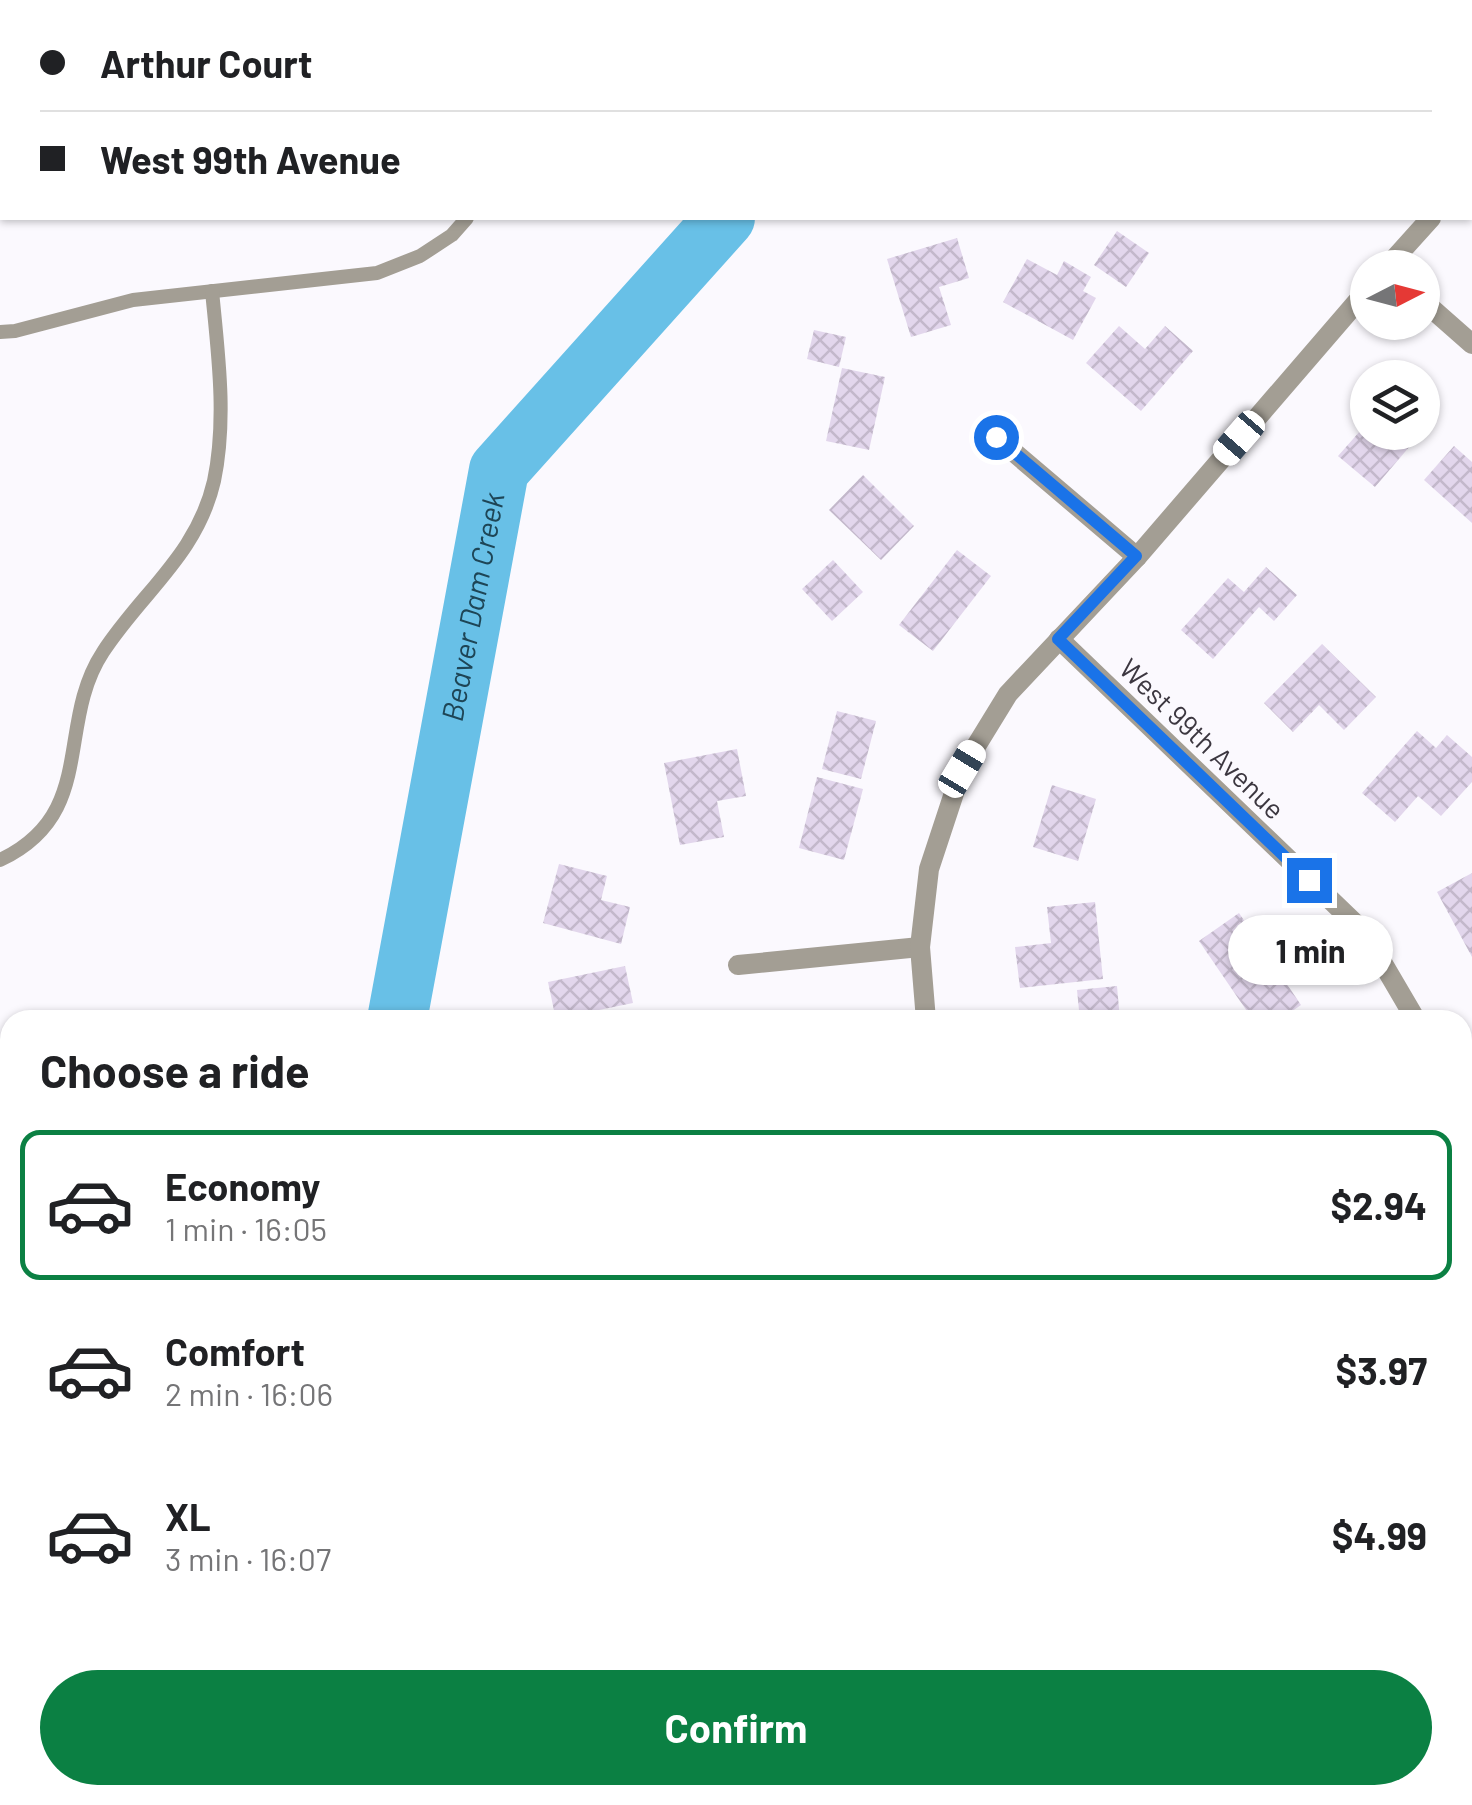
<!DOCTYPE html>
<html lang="en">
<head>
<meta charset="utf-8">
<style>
  :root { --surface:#fff; --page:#f2f2f2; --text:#202124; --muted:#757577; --line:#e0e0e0; --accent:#0b8043 }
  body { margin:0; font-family:Barlow,sans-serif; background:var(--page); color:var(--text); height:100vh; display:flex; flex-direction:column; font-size:38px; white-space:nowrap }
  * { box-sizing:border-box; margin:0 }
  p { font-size:32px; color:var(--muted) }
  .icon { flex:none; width:55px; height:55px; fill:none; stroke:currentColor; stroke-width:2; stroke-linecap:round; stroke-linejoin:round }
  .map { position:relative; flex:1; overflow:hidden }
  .side { position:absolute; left:0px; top:1010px; width:1472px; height:795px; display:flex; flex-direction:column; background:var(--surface); border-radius:30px 30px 0 0; box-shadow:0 2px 8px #0004 }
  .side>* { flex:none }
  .guide { position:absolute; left:0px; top:0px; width:1472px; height:220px; box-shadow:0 2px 8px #0004; display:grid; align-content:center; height:220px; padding:0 40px; background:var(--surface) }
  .needle { width:65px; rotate:84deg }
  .tools { position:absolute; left:1350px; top:250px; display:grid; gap:20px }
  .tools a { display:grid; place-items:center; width:90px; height:90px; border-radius:50%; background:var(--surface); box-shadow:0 2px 8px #0004; font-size:50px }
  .end { position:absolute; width:45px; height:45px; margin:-22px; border:12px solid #1a73e8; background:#fff; box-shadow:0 0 0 5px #fff }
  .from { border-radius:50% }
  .bubble { position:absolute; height:70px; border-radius:35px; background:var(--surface); box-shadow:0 2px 8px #0004; font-size:32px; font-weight:700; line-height:70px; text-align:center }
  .car { position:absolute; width:30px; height:60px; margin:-30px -15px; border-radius:12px; box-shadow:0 0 8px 2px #0007; background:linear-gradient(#fff 24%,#345 0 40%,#fff 0 76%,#345 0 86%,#fff 0) }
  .guide b { display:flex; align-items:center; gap:35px; height:95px; font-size:38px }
  .guide b+b { border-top:2px solid var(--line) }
  .guide i { width:25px; height:25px; background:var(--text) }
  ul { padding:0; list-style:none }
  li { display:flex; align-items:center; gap:30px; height:150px; margin:0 20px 15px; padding:0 20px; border:5px solid transparent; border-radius:20px }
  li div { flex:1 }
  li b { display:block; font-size:38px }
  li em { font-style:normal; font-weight:700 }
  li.current { border-color:var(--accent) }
  li>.icon { width:90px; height:90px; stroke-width:1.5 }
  h2 { padding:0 40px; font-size:45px; line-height:120px }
  .primary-button { display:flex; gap:20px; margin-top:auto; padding:20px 40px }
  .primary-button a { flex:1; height:115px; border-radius:60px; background:var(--accent); color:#fff; font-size:40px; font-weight:700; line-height:115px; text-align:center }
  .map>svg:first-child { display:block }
</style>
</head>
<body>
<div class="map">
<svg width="1472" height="1805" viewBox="0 0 1472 1805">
  <defs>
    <pattern id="building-cross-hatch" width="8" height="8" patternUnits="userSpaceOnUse" patternTransform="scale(2.5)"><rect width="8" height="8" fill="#e2d6ec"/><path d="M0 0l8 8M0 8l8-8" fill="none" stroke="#c3b8cb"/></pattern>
  </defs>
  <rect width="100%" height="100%" fill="#fbf9fe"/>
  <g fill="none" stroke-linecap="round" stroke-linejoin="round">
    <g stroke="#68c0e7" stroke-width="60">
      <path d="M918,2L920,0"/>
      <path id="s1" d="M397,1020L499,470L725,218"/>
      <path d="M251,1805L253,1795"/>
    </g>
  </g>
  <g fill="url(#building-cross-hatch)">
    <path d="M1117,231L1149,253L1126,287L1094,265Z"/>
    <path d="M957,238L969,278L939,287L951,325L911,337L887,259Z"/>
    <path d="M1027,259L1057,275L1064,261L1091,277L1083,291L1096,298L1073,340L1003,302Z"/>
    <path d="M1119,326L1145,349L1165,326L1193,351L1141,411L1086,363Z"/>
    <path d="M814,330L846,337L839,367L807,359Z"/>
    <path d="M842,368L885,377L869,450L826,441Z"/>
    <path d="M1368,422V432H1422L1375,487L1338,456Z"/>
    <path d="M1454,446L1472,462V523L1424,480Z"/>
    <path d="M863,475L914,526L881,560L829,510Z"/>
    <path d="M957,550L991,576L933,651L899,625Z"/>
    <path d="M833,560L863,592L832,621L802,589Z"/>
    <path d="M1266,567L1297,595L1274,621L1259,607L1213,659L1181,630L1228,578L1244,592Z"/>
    <path d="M1322,644L1376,697L1344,730L1319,705L1293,732L1264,703Z"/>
    <path d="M837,711L876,721L861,779L822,769Z"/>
    <path d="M1417,731L1436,748L1447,735L1472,757V782L1441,816L1418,796L1395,822L1362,793Z"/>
    <path d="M737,749L746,796L717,801L724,837L680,845L664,763Z"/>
    <path d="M817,777L863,789L844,860L799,848Z"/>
    <path d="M1052,785L1096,799L1078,861L1033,847Z"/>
    <path d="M559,864L607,876L601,900L630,907L621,944L543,923Z"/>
    <path d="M1472,873V957L1437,892Z"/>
    <path d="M1095,902L1103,979L1020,988L1015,947L1051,943L1047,907Z"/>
    <path d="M1239,913L1301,1005L1279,1020H1253L1199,941Z"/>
    <path d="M625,966L633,1003L599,1010L601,1020H556L548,982Z"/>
    <path d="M1117,986L1120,1020H1080L1077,990Z"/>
    <path d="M563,1795H591L595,1805H536Z"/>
    <path d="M665,1795H715L716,1805H639L638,1798Z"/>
    <path d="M789,1795H828L829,1805H750V1800Z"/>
    <path d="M879,1795H923L924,1805H853L852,1797Z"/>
  </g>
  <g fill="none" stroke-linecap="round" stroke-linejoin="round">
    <g stroke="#a39e94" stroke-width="14">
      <path d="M467,0V2"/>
      <path d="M0,332L15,331L133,300L377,273L420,256L452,235L467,218"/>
      <path d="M0,860C98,814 55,725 103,652C142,592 197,555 214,481C227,419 218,353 212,291"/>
      <path d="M0,1715L10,1714"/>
    </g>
    <g stroke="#a39e94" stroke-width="20">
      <path d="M1470,174L1472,172"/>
      <path d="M1386,268L1431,218"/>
      <path d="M1422,300L1472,344"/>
      <path d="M996,437L1137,557"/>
      <path d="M1059,639L1365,933L1416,1020"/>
      <path d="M738,965L920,947"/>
      <path d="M926,1020L920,947L929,869L962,769L1008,694L1137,557L1368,289"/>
      <path d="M1462,1288L1472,1287"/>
      <path d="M1462,1328L1472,1411"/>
      <path d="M1013,1795L1014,1805"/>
    </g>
  </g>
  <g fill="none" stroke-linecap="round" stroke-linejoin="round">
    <path stroke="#1a73e8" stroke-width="12" d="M996,437L1136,556L1058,639L1309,880"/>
  </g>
  <g text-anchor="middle" stroke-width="9" stroke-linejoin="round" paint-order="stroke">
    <g font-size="28" fill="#3c3740" stroke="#fbf9fe">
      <text transform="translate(1202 739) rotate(44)" y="10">West 99th Avenue</text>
    </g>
    <g font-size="30" font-style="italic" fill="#1e4556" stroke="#fbf9fe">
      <text dy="10" stroke="none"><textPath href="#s1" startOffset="420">Beaver Dam Creek</textPath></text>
    </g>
  </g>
</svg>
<div class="tools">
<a><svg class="needle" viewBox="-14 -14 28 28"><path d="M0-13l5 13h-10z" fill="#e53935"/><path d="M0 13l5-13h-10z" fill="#757577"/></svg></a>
<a><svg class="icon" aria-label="layers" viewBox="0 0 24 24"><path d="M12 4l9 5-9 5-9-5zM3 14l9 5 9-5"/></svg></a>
</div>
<i class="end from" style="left:996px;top:437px"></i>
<i class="end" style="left:1309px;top:880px"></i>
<div class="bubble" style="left:1228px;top:915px;width:165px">1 min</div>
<i class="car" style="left:1239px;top:438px;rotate:221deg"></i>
<i class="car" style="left:962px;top:769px;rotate:31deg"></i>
<div class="guide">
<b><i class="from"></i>Arthur Court</b>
<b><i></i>West 99th Avenue</b>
</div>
<section class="side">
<h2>Choose a ride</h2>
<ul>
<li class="current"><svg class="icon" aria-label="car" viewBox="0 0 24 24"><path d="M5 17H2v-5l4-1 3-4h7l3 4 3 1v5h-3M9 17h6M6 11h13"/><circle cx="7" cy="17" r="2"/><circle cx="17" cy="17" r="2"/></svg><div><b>Economy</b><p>1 min · 16:05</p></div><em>$2.94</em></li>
<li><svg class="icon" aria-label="car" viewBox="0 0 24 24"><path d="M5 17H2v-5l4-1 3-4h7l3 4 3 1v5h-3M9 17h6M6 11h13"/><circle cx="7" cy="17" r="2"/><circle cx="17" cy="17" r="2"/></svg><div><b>Comfort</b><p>2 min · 16:06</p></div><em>$3.97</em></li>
<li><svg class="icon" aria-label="car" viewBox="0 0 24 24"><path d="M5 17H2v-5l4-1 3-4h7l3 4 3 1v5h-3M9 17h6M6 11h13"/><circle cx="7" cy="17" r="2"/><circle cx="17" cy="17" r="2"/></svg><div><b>XL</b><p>3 min · 16:07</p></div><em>$4.99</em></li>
</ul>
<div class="primary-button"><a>Confirm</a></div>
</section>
</div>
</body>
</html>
